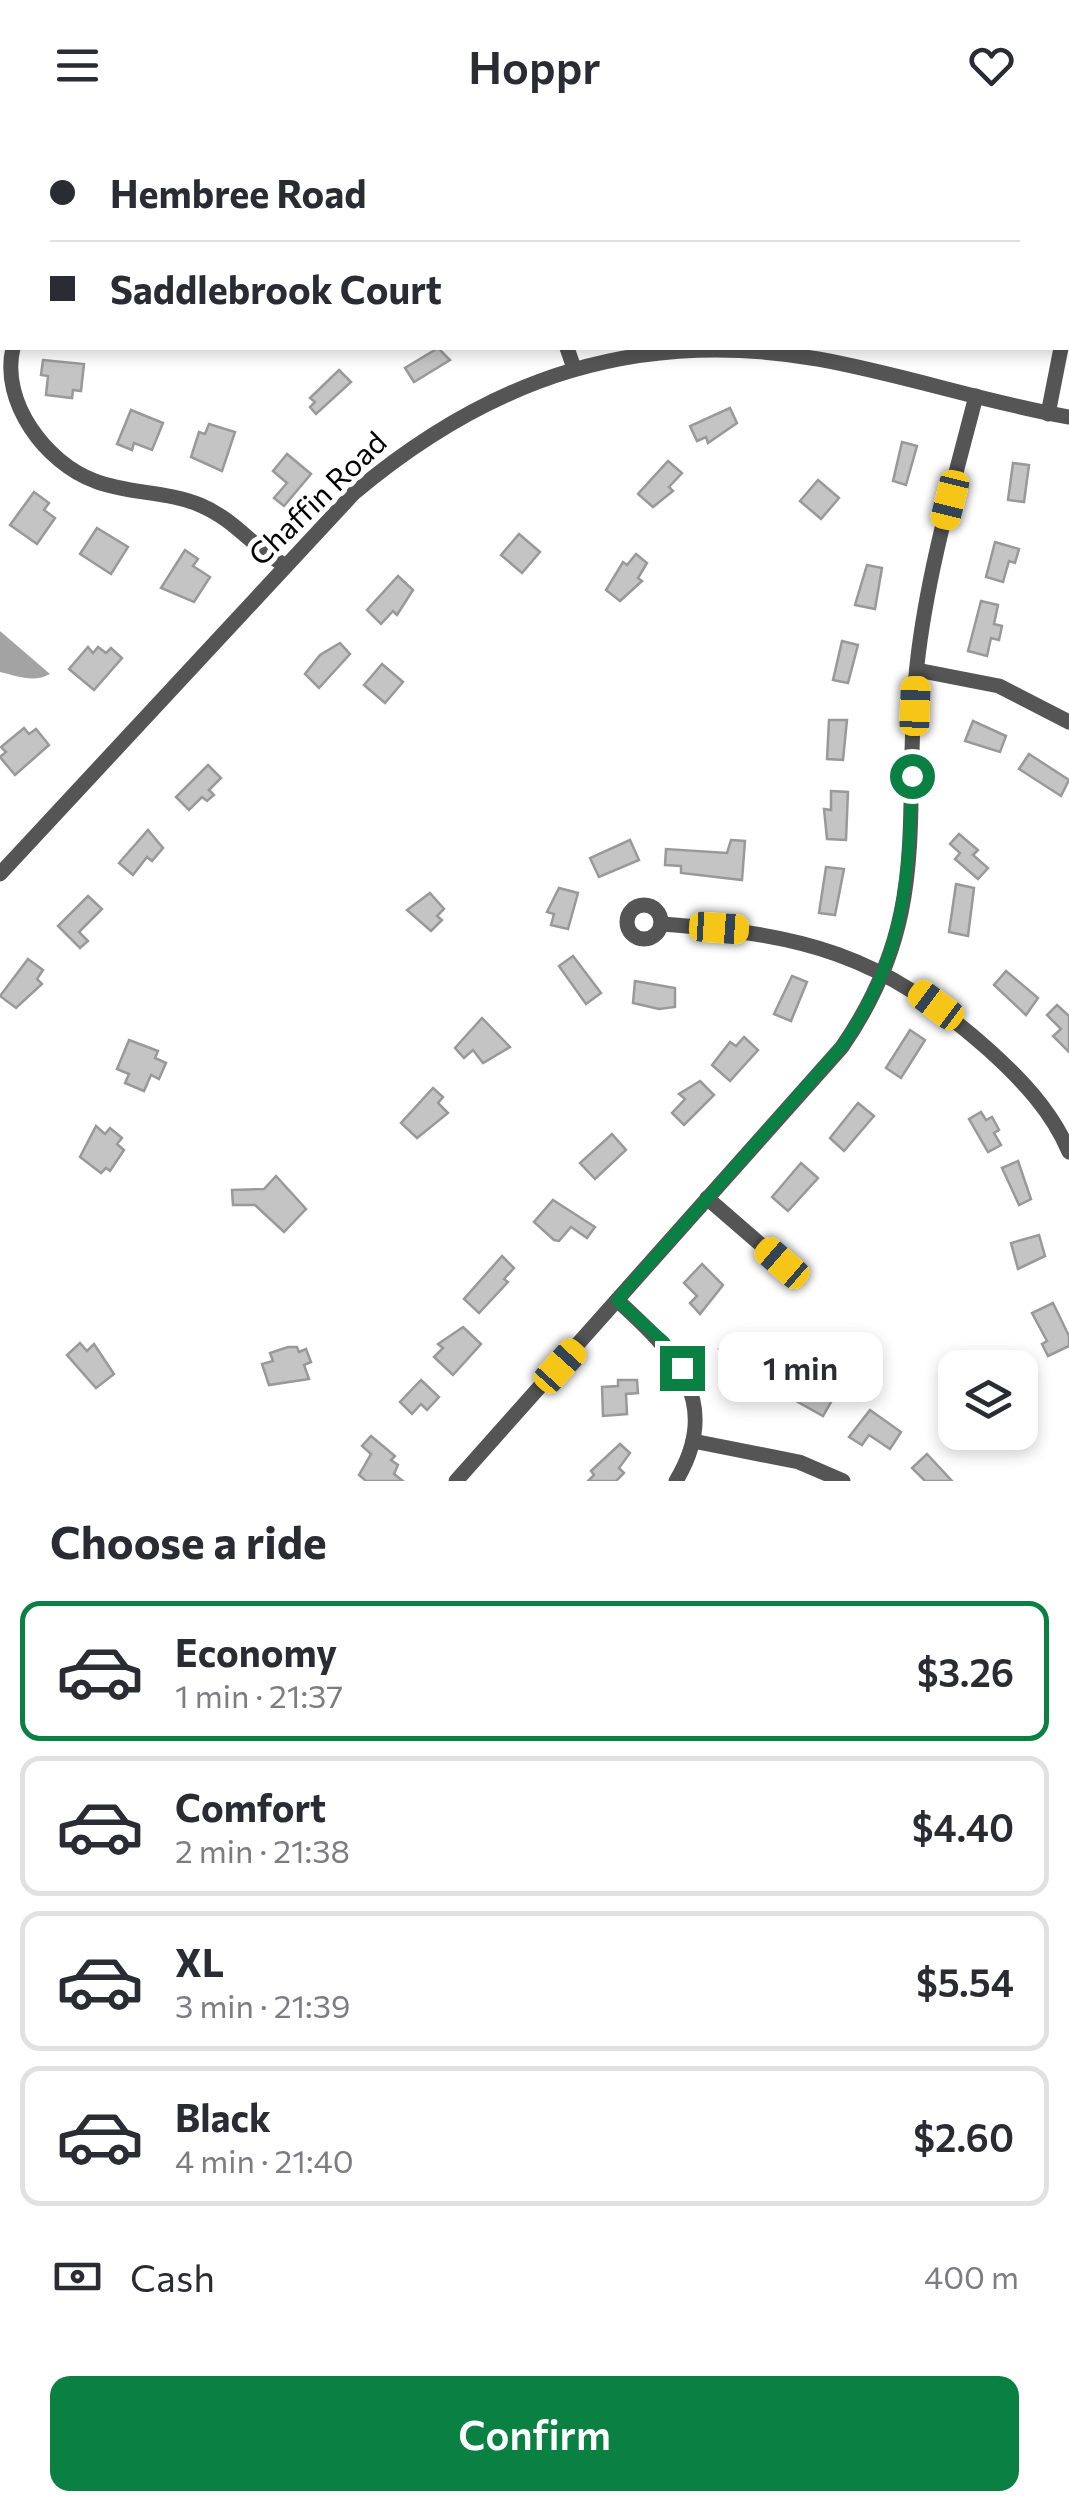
<!DOCTYPE html>
<html lang="en">
<head>
<meta charset="utf-8">
<style>
  :root { --surface:#fff; --page:#f2f2f3; --text:#2b2b33; --muted:#7c7c81; --line:#e1e1e2; --accent:#0b8043 }
  body { margin:0; font-family:Commissioner,sans-serif; background:var(--page); color:var(--text); height:100vh; display:flex; flex-direction:column; font-size:38px; white-space:nowrap }
  * { box-sizing:border-box; margin:0 }
  p { font-size:32px; color:var(--muted) }
  .icon { flex:none; width:55px; height:55px; fill:none; stroke:currentColor; stroke-width:2; stroke-linecap:round; stroke-linejoin:round }
  .map { position:relative; height:1351px; overflow:hidden }
  .details { display:flex; flex-direction:column; background:var(--surface); flex:1 }
  .details>* { flex:none }
  .hud { position:absolute; left:0px; top:0px; width:1070px; height:220px; box-shadow:0 5px 15px #0003; display:grid; align-content:center; height:220px; padding:0 50px; background:var(--surface) }
  .controls { position:absolute; left:938px; top:1220px; display:grid; gap:20px }
  .controls a { display:grid; place-items:center; width:100px; height:100px; border-radius:20px; background:var(--surface); box-shadow:0 5px 15px #0003; font-size:50px }
  .end { position:absolute; width:45px; height:45px; margin:-22px; border:12px solid #0b8043; background:#fff; box-shadow:0 0 0 5px #fff }
  .from { border-radius:50% }
  .bubble { position:absolute; height:70px; border-radius:20px; background:var(--surface); box-shadow:0 5px 15px #0003; font-size:32px; font-weight:600; line-height:70px; text-align:center }
  .car { position:absolute; width:30px; height:60px; margin:-30px -15px; border-radius:12px; box-shadow:0 0 8px 2px #0007; background:linear-gradient(#f5c518 24%,#345 0 40%,#f5c518 0 76%,#345 0 86%,#f5c518 0) }
  .hud b { display:flex; align-items:center; gap:35px; height:95px; font-size:38px }
  .hud b+b { border-top:2px solid var(--line) }
  .hud i { width:25px; height:25px; background:var(--text) }
  ul { padding:0; list-style:none }
  li { display:flex; align-items:center; gap:30px; height:140px; margin:0 20px 15px; padding:0 30px; border:5px solid var(--line); border-radius:20px }
  li div { flex:1 }
  li b { display:block; font-size:38px }
  li em { font-style:normal; font-weight:600 }
  li.current { border-color:var(--accent) }
  li>.icon { width:90px; height:90px; stroke-width:1.5 }
  h2 { padding:0 50px; font-size:45px; line-height:120px }
  .pay { display:flex; align-items:center; gap:25px; height:110px; padding:0 50px; font-size:38px }
  .pay p { margin-inline-start:auto }
  .primary-button { display:flex; gap:20px; margin-top:auto; padding:20px 50px }
  .primary-button a { flex:1; height:115px; border-radius:20px; background:var(--accent); color:#fff; font-size:40px; font-weight:600; line-height:115px; text-align:center }
  header { display:flex; justify-content:space-between; align-items:center; height:130px; padding:0 50px; background:var(--surface); font-size:45px; font-weight:600 }
  .map>svg:first-child { display:block }
</style>
</head>
<body>
<header><svg class="icon" aria-label="menu" viewBox="0 0 24 24"><path d="M4 6h16M4 12h16M4 18h16"/></svg>Hoppr<svg class="icon" aria-label="heart" viewBox="0 0 24 24"><path d="M12 20l-8-8c-3-5 5-10 8-4 3-6 11-1 8 4z"/></svg></header>
<div class="map">
<svg width="1069" height="1351" viewBox="0 0 1069 1351">
  <rect width="100%" height="100%" fill="#fff"/>
  <path fill="#a3a3a3" d="M0,501L50,544C34,553 17,546 0,542Z"/>
  <g fill="#c4c4c4" stroke="#999" stroke-width="2.5">
    <path d="M438,218L450,230L414,252L405,238Z"/>
    <path d="M43,230L84,234L81,261L73,260L72,268L46,265L48,246L41,245Z"/>
    <path d="M339,240L351,252L316,284L310,277L315,272L310,268Z"/>
    <path d="M730,278L737,293L708,313L706,307L697,311L690,296Z"/>
    <path d="M131,280L163,293L152,320L134,313L132,320L117,314Z"/>
    <path d="M209,294L235,302L222,341L191,327L199,302L205,304Z"/>
    <path d="M902,312L917,316L906,355L893,351Z"/>
    <path d="M287,324L311,344L284,376L274,368L287,353L273,341Z"/>
    <path d="M668,331L682,343L669,357L673,361L653,377L638,364Z"/>
    <path d="M1013,333L1029,335L1024,372L1008,370Z"/>
    <path d="M818,350L839,368L821,389L800,371Z"/>
    <path d="M34,362L49,373L44,380L55,388L37,414L10,395Z"/>
    <path d="M97,398L128,417L111,444L80,424Z"/>
    <path d="M519,404L540,422L522,443L501,425Z"/>
    <path d="M995,412L1019,419L1015,433L1009,431L1003,452L986,447Z"/>
    <path d="M185,420L198,429L193,436L210,447L194,472L161,458Z"/>
    <path d="M636,424L647,433L638,448L642,451L620,471L606,460L623,432L627,435Z"/>
    <path d="M867,435L882,438L875,479L855,475Z"/>
    <path d="M398,446L413,460L397,485L393,481L381,494L367,480Z"/>
    <path d="M981,471L998,475L994,494L1002,496L999,510L991,508L987,526L968,521Z"/>
    <path d="M842,511L858,515L848,553L833,550Z"/>
    <path d="M340,513L350,524L319,558L305,544L320,525Z"/>
    <path d="M88,517L93,523L98,517L106,523L111,518L122,528L94,560L69,539Z"/>
    <path d="M382,534L403,552L385,573L364,555Z"/>
    <path d="M829,590H847L843,630L827,629Z"/>
    <path d="M973,591L1006,606L1000,622L965,611Z"/>
    <path d="M24,598L29,604L36,599L49,615L15,645L0,627L6,622L1,617Z"/>
    <path d="M1029,624L1069,650L1061,666L1019,639Z"/>
    <path d="M208,635L221,648L209,660L214,665L207,671L202,667L189,680L176,667Z"/>
    <path d="M831,661L848,662L846,710L827,709L824,679L831,680Z"/>
    <path d="M148,700L163,718L152,731L147,727L133,745L119,733Z"/>
    <path d="M959,704L978,720L973,725L988,738L978,749L955,729L960,723L950,714Z"/>
    <path d="M630,710L639,730L599,747L590,728Z"/>
    <path d="M731,710L745,711L742,750L681,743V736L665,735L666,719L727,723Z"/>
    <path d="M826,737L844,739L835,785L819,783Z"/>
    <path d="M956,754L974,758L968,806L949,802Z"/>
    <path d="M559,758L578,763L568,799L551,795L554,784L547,782Z"/>
    <path d="M430,763L444,779L437,786L442,790L431,801L407,780Z"/>
    <path d="M88,766L102,779L79,802L88,811L80,818L58,796Z"/>
    <path d="M573,826L601,863L586,874L559,836Z"/>
    <path d="M28,829L43,840L37,849L42,854L16,878L0,866Z"/>
    <path d="M1006,841L1038,868L1026,885L994,855Z"/>
    <path d="M792,846L807,852L791,891L774,884Z"/>
    <path d="M635,851L675,858V877L659,879L633,873Z"/>
    <path d="M1057,875L1069,886V922L1053,906L1061,899L1047,885Z"/>
    <path d="M482,888L510,917L483,933L473,920L464,928L455,918Z"/>
    <path d="M910,900L925,910L901,948L886,938Z"/>
    <path d="M744,907L758,920L730,951L712,935L730,912L736,916Z"/>
    <path d="M129,910L158,921L155,928L166,933L159,949L151,945L144,961L125,953L129,944L117,939Z"/>
    <path d="M700,951L714,965L684,995L672,983L685,969L679,964Z"/>
    <path d="M433,958L443,967L438,973L448,983L417,1008L401,993Z"/>
    <path d="M858,973L874,986L844,1021L830,1008Z"/>
    <path d="M981,982L986,990L992,987L999,1000L994,1003L1001,1015L988,1022L969,989Z"/>
    <path d="M96,996L105,1004L110,998L122,1008L117,1014L124,1020L110,1041L106,1038L101,1043L80,1027Z"/>
    <path d="M612,1004L626,1020L595,1049L580,1033Z"/>
    <path d="M1018,1031L1031,1069L1019,1075L1002,1038Z"/>
    <path d="M801,1033L818,1048L788,1081L772,1067Z"/>
    <path d="M276,1046L306,1079L284,1102L255,1075H233L232,1060L264,1059Z"/>
    <path d="M553,1070L595,1097L587,1108L571,1097L559,1111L554,1110L534,1092Z"/>
    <path d="M1039,1105L1045,1126L1018,1139L1011,1113Z"/>
    <path d="M502,1126L514,1138L504,1149L508,1152L479,1183L464,1169Z"/>
    <path d="M702,1134L723,1155L700,1184L690,1173L697,1166L684,1153Z"/>
    <path d="M1053,1173L1069,1206V1216L1048,1226L1042,1214L1047,1211L1032,1183Z"/>
    <path d="M463,1197L481,1214L453,1245L434,1227L443,1218L438,1214Z"/>
    <path d="M738,1209L743,1219L750,1215L759,1233L765,1229L771,1241L737,1259L719,1219Z"/>
    <path d="M80,1213L87,1221L94,1214L114,1244L96,1258L67,1225Z"/>
    <path d="M288,1217H297L299,1222L306,1219L311,1232L304,1235L309,1249L269,1255L262,1234L273,1231L270,1223Z"/>
    <path d="M829,1246L842,1253L823,1286L789,1267L798,1251L819,1263Z"/>
    <path d="M421,1250L439,1267L427,1280L421,1274L412,1284L400,1272Z"/>
    <path d="M618,1250H637L638,1263L626,1264L627,1284L603,1286L602,1257L618,1256Z"/>
    <path d="M870,1280L901,1302L890,1319L869,1305L862,1315L849,1307Z"/>
    <path d="M371,1306L395,1326L391,1330L398,1335L394,1344L403,1351H366L359,1345L371,1324L362,1316Z"/>
    <path d="M620,1314L630,1323L619,1338L624,1343L616,1351H588L594,1345L591,1341Z"/>
    <path d="M927,1324L952,1351H925L912,1338Z"/>
  </g>
  <g fill="none" stroke-linecap="round" stroke-linejoin="round">
    <g stroke="#555" stroke-width="15">
      <path d="M361,0L364,2"/>
      <path d="M1068,184L1069,177"/>
      <path d="M13,218C0,272 46,333 95,351C128,364 167,361 200,375C236,390 253,418 286,436"/>
      <path d="M567,218L574,238"/>
      <path d="M1048,284L1061,218"/>
      <path d="M917,540L999,556L1069,592"/>
      <path d="M0,744L354,363C492,247 638,198 818,229C902,244 984,272 1069,287"/>
      <circle cx="644" cy="792" r="17"/>
      <path d="M661,794C803,804 880,823 989,920C1021,949 1052,981 1069,1022"/>
      <path d="M707,1068L782,1133"/>
      <path d="M617,1170C674,1222 724,1271 676,1351"/>
      <path d="M693,1311L799,1332L843,1351"/>
      <path d="M456,1351L842,917C935,782 901,684 917,535C927,444 953,355 976,266"/>
    </g>
  </g>
  <g fill="none" stroke-linecap="round" stroke-linejoin="round">
    <path stroke="#0b8043" stroke-width="12" d="M682,1238L664,1212L617,1170L842,916C905,826 908,753 912,646"/>
  </g>
  <g text-anchor="middle" stroke-width="10" stroke-linejoin="round" paint-order="stroke">
    <g font-size="30" fill="#000" stroke="#fff">
      <text transform="translate(318 369) rotate(-44)" y="10">Chaffin Road</text>
    </g>
  </g>
</svg>
<div class="controls">
<a><svg class="icon" aria-label="layers" viewBox="0 0 24 24"><path d="M12 4l9 5-9 5-9-5zM3 14l9 5 9-5"/></svg></a>
</div>
<i class="end from" style="left:912px;top:646px"></i>
<i class="end" style="left:682px;top:1238px"></i>
<div class="bubble" style="left:718px;top:1202px;width:165px">1 min</div>
<i class="car" style="left:950px;top:370px;rotate:194deg"></i>
<i class="car" style="left:915px;top:576px;rotate:2deg"></i>
<i class="car" style="left:719px;top:798px;rotate:94deg"></i>
<i class="car" style="left:936px;top:875px;rotate:307deg"></i>
<i class="car" style="left:782px;top:1133px;rotate:311deg"></i>
<i class="car" style="left:560px;top:1236px;rotate:42deg"></i>
<div class="hud">
<b><i class="from"></i>Hembree Road</b>
<b><i></i>Saddlebrook Court</b>
</div>
</div>
<section class="details">
<h2>Choose a ride</h2>
<ul>
<li class="current"><svg class="icon" aria-label="car" viewBox="0 0 24 24"><path d="M5 17H2v-5l4-1 3-4h7l3 4 3 1v5h-3M9 17h6M6 11h13"/><circle cx="7" cy="17" r="2"/><circle cx="17" cy="17" r="2"/></svg><div><b>Economy</b><p>1 min · 21:37</p></div><em>$3.26</em></li>
<li><svg class="icon" aria-label="car" viewBox="0 0 24 24"><path d="M5 17H2v-5l4-1 3-4h7l3 4 3 1v5h-3M9 17h6M6 11h13"/><circle cx="7" cy="17" r="2"/><circle cx="17" cy="17" r="2"/></svg><div><b>Comfort</b><p>2 min · 21:38</p></div><em>$4.40</em></li>
<li><svg class="icon" aria-label="car" viewBox="0 0 24 24"><path d="M5 17H2v-5l4-1 3-4h7l3 4 3 1v5h-3M9 17h6M6 11h13"/><circle cx="7" cy="17" r="2"/><circle cx="17" cy="17" r="2"/></svg><div><b>XL</b><p>3 min · 21:39</p></div><em>$5.54</em></li>
<li><svg class="icon" aria-label="car" viewBox="0 0 24 24"><path d="M5 17H2v-5l4-1 3-4h7l3 4 3 1v5h-3M9 17h6M6 11h13"/><circle cx="7" cy="17" r="2"/><circle cx="17" cy="17" r="2"/></svg><div><b>Black</b><p>4 min · 21:40</p></div><em>$2.60</em></li>
</ul>
<div class="pay"><svg class="icon" aria-label="cash" viewBox="0 0 24 24"><path d="M3 7h18v10H3z"/><circle cx="12" cy="12" r="2"/></svg>Cash<p>400 m</p></div>
<div class="primary-button"><a>Confirm</a></div>
</section>
</body>
</html>
